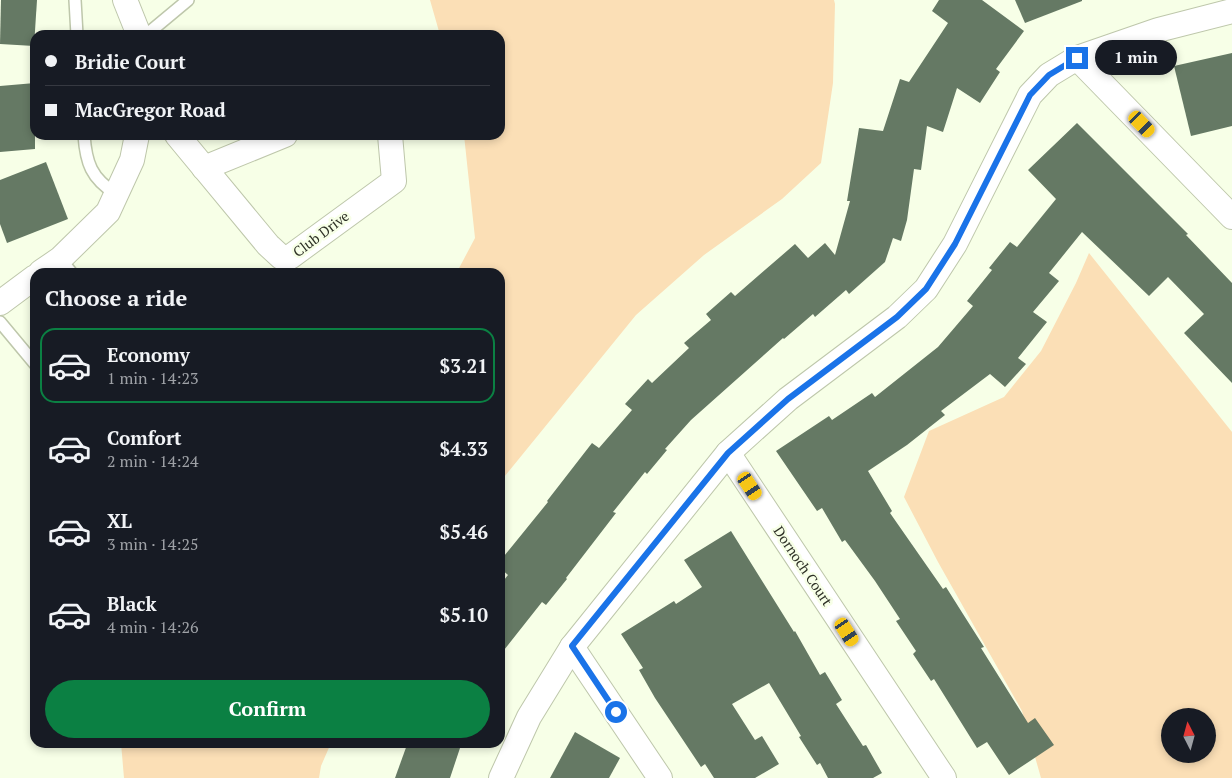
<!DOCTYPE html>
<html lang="en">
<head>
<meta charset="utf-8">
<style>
  :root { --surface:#171b24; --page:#20242c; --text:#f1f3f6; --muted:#9ea1a6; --line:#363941; --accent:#0b8043 }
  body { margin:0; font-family:"PT Serif",serif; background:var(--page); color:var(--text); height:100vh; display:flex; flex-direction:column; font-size:19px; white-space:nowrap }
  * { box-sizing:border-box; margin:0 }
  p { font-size:16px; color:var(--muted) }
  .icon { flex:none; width:28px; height:28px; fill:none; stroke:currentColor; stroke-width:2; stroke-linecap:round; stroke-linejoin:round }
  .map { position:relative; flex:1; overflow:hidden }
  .panel { position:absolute; left:30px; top:268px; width:475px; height:480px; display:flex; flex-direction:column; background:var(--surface); border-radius:15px; box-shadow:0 2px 8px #0003 }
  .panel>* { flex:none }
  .guide { position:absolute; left:30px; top:30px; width:475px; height:110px; border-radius:15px; box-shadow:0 2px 8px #0003; display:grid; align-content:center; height:110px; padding:0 15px; background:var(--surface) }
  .needle { width:32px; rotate:354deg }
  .buttons { position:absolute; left:1161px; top:708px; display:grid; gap:10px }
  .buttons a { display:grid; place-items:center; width:55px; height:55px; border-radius:50%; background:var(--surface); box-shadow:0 2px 8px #0003; font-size:25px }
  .end { position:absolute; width:22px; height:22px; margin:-11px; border:6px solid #1a73e8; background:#fff; box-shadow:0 0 0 2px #fff }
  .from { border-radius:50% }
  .bubble { position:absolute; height:35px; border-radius:18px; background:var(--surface); box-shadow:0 2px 8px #0003; font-size:16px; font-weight:600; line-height:35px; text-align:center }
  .car { position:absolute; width:15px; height:30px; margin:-15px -8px; border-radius:6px; box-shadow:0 0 4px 1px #0007; background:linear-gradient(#f5c518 24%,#345 0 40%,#f5c518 0 76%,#345 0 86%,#f5c518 0) }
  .guide b { display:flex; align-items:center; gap:18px; height:48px; font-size:19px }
  .guide b+b { border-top:1px solid var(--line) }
  .guide i { width:12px; height:12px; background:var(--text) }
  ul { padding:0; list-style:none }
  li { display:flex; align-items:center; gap:15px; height:75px; margin:0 10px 8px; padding:0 5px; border:2px solid transparent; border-radius:15px }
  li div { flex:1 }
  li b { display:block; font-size:19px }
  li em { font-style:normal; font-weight:600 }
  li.current { border-color:var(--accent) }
  li>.icon { width:45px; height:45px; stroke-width:1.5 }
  h2 { padding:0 15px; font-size:22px; line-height:60px }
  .action { display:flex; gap:10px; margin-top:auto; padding:10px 15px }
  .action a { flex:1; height:58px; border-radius:30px; background:var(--accent); color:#fff; font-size:20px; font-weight:600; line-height:58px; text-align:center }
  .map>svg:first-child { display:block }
</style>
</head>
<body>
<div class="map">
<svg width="1232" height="778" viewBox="0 0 1232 778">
  <rect width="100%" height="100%" fill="#f7ffe7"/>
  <g fill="#fbdfb6" fill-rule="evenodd">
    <path d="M430,0H834L835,4L833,83L821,163L782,199L704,255L636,315L500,482V272H457L475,238L464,135H500V35H440Z"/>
    <path d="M1089,253L1232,432V778H1041L1022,711L938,562L904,497L929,431L1004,397L1041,351L1076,283ZM1170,716H1208V754H1170Z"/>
    <path d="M121,743V742L331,743L321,766L319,778H124Z"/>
  </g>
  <g fill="#657964">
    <path d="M1,0H37L34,46L0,44Z"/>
    <path d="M939,0H982L1024,31L996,69L1000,72L980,103L957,88L943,132L927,126L921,170L914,169L907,220L901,241L893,238L885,262L849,294L846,290L815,317L813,314L784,339L783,338L691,420L665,449L667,450L647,474L645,472L613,512L616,513L566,578L567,579L546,605L542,602L500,655V585L508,575L500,568V561L548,502L547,501L592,443L599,448L632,410L625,404L648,379L652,383L689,348L684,343L711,320L706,314L731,292L735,296L795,244L808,258L825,243L835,255L850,201H847L859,128L883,131L900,79L909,82L948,23L932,11Z"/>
    <path d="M1015,0H1082V1L1025,23Z"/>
    <path d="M1232,53V126L1191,136L1174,66Z"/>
    <path d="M35,83V149L0,152V86Z"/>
    <path d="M1077,123L1188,234L1186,235L1232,283V383L1184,333L1204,314L1168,277L1149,296L1082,232L1049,273L1059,281L1033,312L1047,322L1018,358L1026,364L1005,387L990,374L941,411L945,415L907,445L868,471L892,511L890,513L943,589L946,587L963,614L984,647L981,648L1028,723L1035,718L1054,745L1009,775L987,742L977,748L934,679L931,681L913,654L916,651L896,621L900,619L875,581L845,540L842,542L822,508L817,511L776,451L829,416L832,420L872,393L875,397L938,347L973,306L967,301L992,270L989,268L1010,242L1017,247L1056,199L1028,170Z"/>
    <path d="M46,162L68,219L7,243L0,224V180Z"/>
    <path d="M731,531L794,632L795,631L820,675L825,672L842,700L836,704L863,746L866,745L882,773L873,778H828L820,763L817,765L799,737L801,736L769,683L732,704L755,740L762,736L779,764L755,778H714L705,764L701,767L655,698L639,670L643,668L621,634L674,601L676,604L702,587L684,560Z"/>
    <path d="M575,732L620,758L609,778H550Z"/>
    <path d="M408,742H462L450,778H395Z"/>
  </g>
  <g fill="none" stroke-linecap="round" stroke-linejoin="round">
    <defs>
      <g id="service">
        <path d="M75,0L77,35"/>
        <path d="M146,35L188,0"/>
        <path d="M84,135C86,163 91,178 116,194"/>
        <path d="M60,259L71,272"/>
        <path d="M0,322L35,364"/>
      </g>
      <g id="minor">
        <path d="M125,0L139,35"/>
        <path d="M1077,58L1232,217"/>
        <path d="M177,135L268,245L281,257H290L394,181L390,135"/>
        <path d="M204,168L285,135"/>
        <path d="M41,272L60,259L108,212L132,160L137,135"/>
        <path d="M0,303L35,277"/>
        <path d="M728,453L944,778"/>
        <path d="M572,647L660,778"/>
        <path d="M501,778L529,717L572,647L728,453L788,399L897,317L926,289L955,244L1030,95L1049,75L1077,58L1158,30L1232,11"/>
      </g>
    </defs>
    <use href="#service" stroke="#bec7ab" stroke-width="14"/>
    <use href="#minor" stroke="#bec7ab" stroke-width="26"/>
    <use href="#service" stroke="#fff" stroke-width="11"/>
    <use href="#minor" stroke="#fff" stroke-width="24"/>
  </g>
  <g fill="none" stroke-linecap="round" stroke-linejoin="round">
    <path stroke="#1a73e8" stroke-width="6" d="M616,712L572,646L728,453L788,399L897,317L926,289L955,244L1030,95L1049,75L1077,58"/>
  </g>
  <g text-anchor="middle" stroke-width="5" stroke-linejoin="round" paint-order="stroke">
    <g font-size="14" fill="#2e3126" stroke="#f7ffe7">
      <text transform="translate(321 234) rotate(-37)" y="5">Club Drive</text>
      <text transform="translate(803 566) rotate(56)" y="5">Dornoch Court</text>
    </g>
  </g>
</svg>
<div class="buttons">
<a><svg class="needle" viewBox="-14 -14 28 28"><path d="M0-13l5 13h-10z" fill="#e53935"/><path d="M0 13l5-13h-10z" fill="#9ea1a6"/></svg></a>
</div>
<i class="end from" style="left:616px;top:712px"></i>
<i class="end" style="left:1077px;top:58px"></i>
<div class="bubble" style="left:1095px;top:40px;width:82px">1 min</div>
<i class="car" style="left:1142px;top:124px;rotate:136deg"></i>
<i class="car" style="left:750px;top:486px;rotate:146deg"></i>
<i class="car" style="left:847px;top:632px;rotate:147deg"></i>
<div class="guide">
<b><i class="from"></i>Bridie Court</b>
<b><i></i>MacGregor Road</b>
</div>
<section class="panel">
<h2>Choose a ride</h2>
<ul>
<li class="current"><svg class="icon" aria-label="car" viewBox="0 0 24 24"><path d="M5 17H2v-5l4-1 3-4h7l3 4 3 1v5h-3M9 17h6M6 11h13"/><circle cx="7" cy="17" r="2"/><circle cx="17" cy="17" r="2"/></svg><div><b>Economy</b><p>1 min · 14:23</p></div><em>$3.21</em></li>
<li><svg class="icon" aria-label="car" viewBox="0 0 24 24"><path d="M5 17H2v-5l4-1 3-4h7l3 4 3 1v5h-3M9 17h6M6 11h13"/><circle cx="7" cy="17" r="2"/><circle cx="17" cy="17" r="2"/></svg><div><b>Comfort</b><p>2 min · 14:24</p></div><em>$4.33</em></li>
<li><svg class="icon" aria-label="car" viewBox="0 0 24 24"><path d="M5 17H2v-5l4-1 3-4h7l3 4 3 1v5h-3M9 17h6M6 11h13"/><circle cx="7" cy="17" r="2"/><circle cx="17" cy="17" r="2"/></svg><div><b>XL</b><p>3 min · 14:25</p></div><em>$5.46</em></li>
<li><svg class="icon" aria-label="car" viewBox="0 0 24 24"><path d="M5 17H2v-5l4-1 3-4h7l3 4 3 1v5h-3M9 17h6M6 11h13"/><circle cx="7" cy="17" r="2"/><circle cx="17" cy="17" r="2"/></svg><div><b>Black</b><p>4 min · 14:26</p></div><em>$5.10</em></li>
</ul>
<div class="action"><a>Confirm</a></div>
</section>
</div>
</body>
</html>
